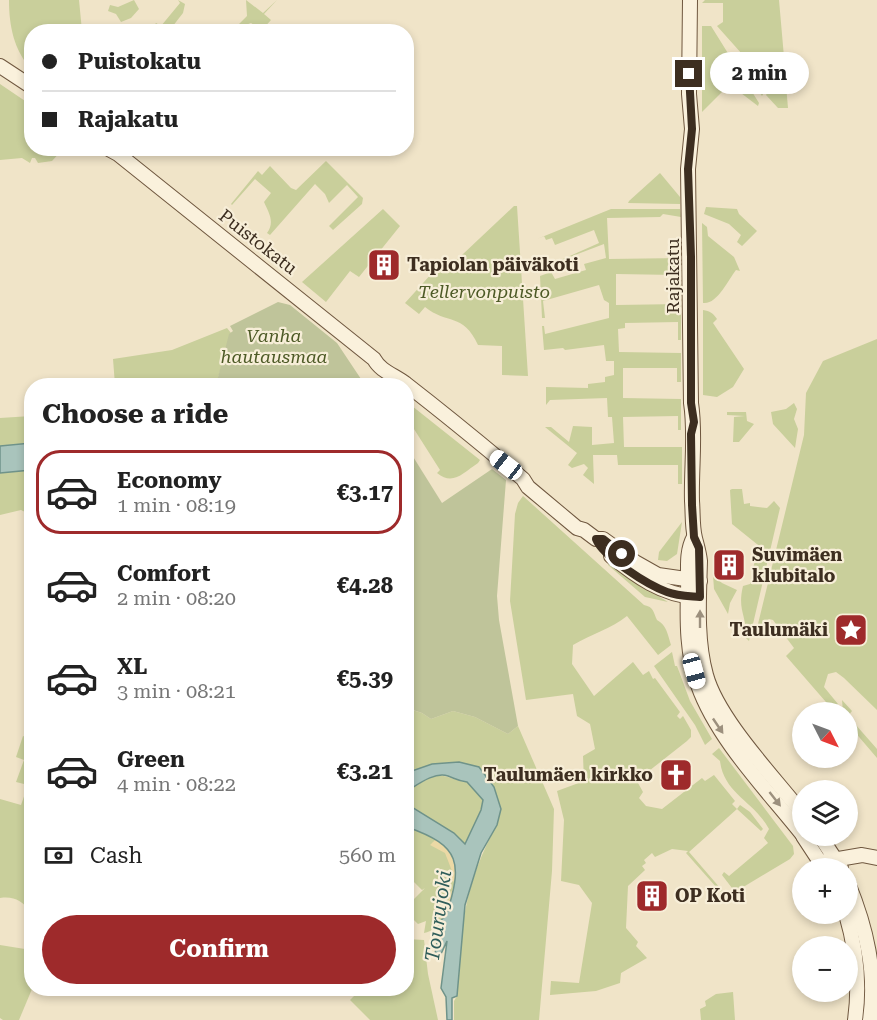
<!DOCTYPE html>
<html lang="en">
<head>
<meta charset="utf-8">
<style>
  :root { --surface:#fff; --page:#f6f6f6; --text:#222; --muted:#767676; --line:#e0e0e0; --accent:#9e2a2b }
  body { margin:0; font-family:"Roboto Serif",serif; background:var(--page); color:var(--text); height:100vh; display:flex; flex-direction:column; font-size:22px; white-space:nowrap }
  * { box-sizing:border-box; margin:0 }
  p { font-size:20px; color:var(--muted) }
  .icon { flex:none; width:33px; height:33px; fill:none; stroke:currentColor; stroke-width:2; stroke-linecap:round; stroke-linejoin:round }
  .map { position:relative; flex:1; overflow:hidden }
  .panel { position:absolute; left:24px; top:378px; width:390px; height:618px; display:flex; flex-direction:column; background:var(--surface); border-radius:24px; box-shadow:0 3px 9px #0003 }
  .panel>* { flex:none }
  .banner { position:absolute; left:24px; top:24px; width:390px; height:132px; border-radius:24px; box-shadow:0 3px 9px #0003; display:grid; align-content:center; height:132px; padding:0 18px; background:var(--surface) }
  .needle { width:39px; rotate:132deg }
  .buttons { position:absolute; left:792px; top:702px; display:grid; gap:12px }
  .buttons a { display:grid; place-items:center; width:66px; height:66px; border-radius:50%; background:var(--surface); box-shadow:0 3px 9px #0003; font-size:30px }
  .end { position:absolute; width:27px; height:27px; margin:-14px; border:8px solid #3d2e20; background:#fff; box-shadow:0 0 0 3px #fff }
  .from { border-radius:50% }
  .bubble { position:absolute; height:42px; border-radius:21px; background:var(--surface); box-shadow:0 3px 9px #0003; font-size:20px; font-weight:700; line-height:42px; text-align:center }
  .car { position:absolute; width:18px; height:36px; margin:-18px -9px; border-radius:8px; box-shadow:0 0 4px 2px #0007; background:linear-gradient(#fff 24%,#345 0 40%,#fff 0 76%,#345 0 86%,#fff 0) }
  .banner b { display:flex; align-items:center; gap:21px; height:57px; font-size:22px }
  .banner b+b { border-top:2px solid var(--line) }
  .banner i { width:15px; height:15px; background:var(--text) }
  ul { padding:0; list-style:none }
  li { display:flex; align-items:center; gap:18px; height:84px; margin:0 12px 9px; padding:0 6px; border:3px solid transparent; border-radius:24px }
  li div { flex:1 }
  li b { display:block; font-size:22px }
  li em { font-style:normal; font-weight:700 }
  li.current { border-color:var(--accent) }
  li>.icon { width:54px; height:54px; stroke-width:1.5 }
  h2 { padding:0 18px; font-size:27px; line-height:72px }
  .pay { display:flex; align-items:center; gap:15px; height:66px; padding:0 18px; font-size:22px }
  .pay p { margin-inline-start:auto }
  .action { display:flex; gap:12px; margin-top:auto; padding:12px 18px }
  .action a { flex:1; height:69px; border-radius:36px; background:var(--accent); color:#fff; font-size:24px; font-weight:700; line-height:69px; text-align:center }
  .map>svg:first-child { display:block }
</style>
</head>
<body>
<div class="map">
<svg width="877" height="1020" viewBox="0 0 877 1020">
  <rect width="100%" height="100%" fill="#f0e4c8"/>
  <g fill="#c9cf9b">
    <path d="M9,0H79L82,31L32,32L31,69C14,50 9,26 9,0Z"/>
    <path d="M134,0L139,9L131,18L121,22L116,14L108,11L110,5L118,7Z"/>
    <path d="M178,0L185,4L183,13L169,31H157L153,27L156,23L161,26L180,3Z"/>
    <path d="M246,0L263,13L277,0L264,14L271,20L262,30L251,23L243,26L238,31H232L247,16Z"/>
    <path d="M705,0H779L784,57L762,96C751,81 759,73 741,57L742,54L717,26L723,22V3H702Z"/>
    <path d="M702,26H711L759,103L758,106L733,87L728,86L702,112Z"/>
    <path d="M784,62L788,108H778L766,95Z"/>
    <path d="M0,84L31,105L32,148L63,149L52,161L38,163L35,158H32L30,163L22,158L0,160Z"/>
    <path d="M326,161L363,198L362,204L333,230L329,226L358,197L347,185L329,203L325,194L315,184L270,235L267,233C275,222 269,213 264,202L271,193L255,179L232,205L231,204L258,171L262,175L270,166L291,188L296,190Z"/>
    <path d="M660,173L680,197V204L628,203L629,201Z"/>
    <path d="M514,206H517L528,376L502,375V346L478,345C463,312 447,325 425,307L419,314L405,303L433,272L436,275L441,267L445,271Z"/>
    <path d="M706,207L737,209L739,214L757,231L742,246L737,242L741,235L729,224L704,214Z"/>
    <path d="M383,209L400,226L359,277L350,271L326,302L302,282Z"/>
    <path d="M611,209H680L681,217L663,214L660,217L607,218L609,259L681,258V293H676V275L616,274V305L681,304V340H678V322L625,323V328L618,329L619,352L681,353V382H677V368H623V398L681,399V430H678V416L623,417L624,447H682V484H678V465H618L617,455H593L594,484L583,475L588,468L584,464L572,468L568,465L577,453L545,427H551L569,442L573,426L592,427V445L614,443L612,417H608L607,398L550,400L546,405V387L588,388V384L605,382V377L614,375V361H606L604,345L565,350L563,348L544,350L542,326H544L545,334L609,318V303L604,300L599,285L543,301L545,318H542L540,276L551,272L555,279L586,270L584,264L606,258L604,244L554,263L599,243L594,230L555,245L552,238L546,240L544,236L537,239Z"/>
    <path d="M702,223L707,227L708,236L734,257L740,271L736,270C728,280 717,305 703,303Z"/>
    <path d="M703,310C710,311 713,313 717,319L713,323L744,369L733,387L717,397L703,395Z"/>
    <path d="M227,328L231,333L216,385H115L113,359L172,350Z"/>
    <path d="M877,339V710L844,678L836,672L828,674L824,687L838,704L832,709L786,656L794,648L773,620L769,619L762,625L758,624L804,435L806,393L823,361Z"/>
    <path d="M407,402L480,460L478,463C463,473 453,486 437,473L440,470L407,418Z"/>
    <path d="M794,403L797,409L794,419L798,429L795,448L773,424L771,412L786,409Z"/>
    <path d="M727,412H746L747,421L754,424L739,442H733L734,417L745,416L727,415Z"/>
    <path d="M31,416V443L0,446V418Z"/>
    <path d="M31,470V515L21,510L0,515V473Z"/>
    <path d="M732,489H742L744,504L750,503V506L767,508L774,501L780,508L749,641L746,638C747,615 737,611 743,586L750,584L758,545L732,524L730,490Z"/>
    <path d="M523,496L644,605C654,607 653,612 657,620C667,625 668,636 671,645L658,655L627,616C611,629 591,634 573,645L572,664L594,696L633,662L643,675L649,671L653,679L655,678L680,712L677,716L680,719L683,716L691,730V737L687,741L640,778L638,783L643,792L639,798L646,806L662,809L702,778L705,781L714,775L735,801L732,804L737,809L740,805L750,812L763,829L761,831L737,809L689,852L727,896L725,897L686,853L688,851L672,849L655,857L652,853L644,860L646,863L642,866L645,870L628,886L626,928L638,942L636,946L647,958L621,973L620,983L596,991L550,995L551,981L579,983L592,903L579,885L561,881L564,820L557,791L584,781L583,756L595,749L590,724L577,716L573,694L526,700L510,601L515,514L518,503Z"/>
    <path d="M682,522L677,554L667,561L658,560L659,552Z"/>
    <path d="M609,562L631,579L668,602L645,597L608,565Z"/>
    <path d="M713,575L722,583L737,590L730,603L728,614L714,589Z"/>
    <path d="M672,652L675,666H677L690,701L712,739L705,745L695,725L654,666Z"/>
    <path d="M842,700L852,711L848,716L877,749V758L848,724V712H843Z"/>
    <path d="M406,708L422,713L431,719L453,711L475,717L508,734L518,726L554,809L552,871L539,1020H454V1001L457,996C459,933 465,881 497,825L479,767C450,759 434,764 407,773Z"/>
    <path d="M23,736L31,739V911C21,901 15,896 0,898V799L21,805L28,785L16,782L24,760L16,757Z"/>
    <path d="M719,748L793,846L794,854L790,859L735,892L722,875L724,872L729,876L768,843L764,838L769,829C754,801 724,794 720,761L712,754Z"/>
    <path d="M435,775C448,775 455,781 467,782L483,800L481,810L465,844L454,833L407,804L406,791Z"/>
    <path d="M406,827C418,831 436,834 445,844C448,849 456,879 455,885C453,900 441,931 424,933L426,921L418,924L409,915L414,910L407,903L409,898L412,901L425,888L422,890L407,875Z"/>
    <path d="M407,939L424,940L428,974L438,1020H370L350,1000L358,992L355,989L406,988Z"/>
    <path d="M0,945L31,950L32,989L19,1020H3L0,1018Z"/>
    <path d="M733,992L735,1020H701L700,1009L706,1006L705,1001L716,994Z"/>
  </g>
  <path fill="#ecd9a5" d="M436,839C463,856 459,894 444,920H441L455,882L452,881V871L445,853L430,845Z"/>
  <g fill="#bfc49a">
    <path d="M278,302L290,305L337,343L365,385H216L229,334L233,331L230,326Z"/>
    <path d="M407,447L442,503L492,469L506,480L497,596L499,620L518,726L508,734L475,717L453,711L431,719L422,713L407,708Z"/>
  </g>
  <g fill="#a9c4bc" stroke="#6f938a" stroke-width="1.5">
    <path d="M31,443V470L0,473V446Z"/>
    <path d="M459,762L479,767L494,787L501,809L497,825L481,853L465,905L457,996L452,998V1020H447L446,997L441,988L447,941L440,956L435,954L439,930L435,933L441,920L446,916C463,863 461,846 407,827V804L454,833L465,844L481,810L483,800L467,782C458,781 456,779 448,776C435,771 417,785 407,791L406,773L432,764Z"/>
  </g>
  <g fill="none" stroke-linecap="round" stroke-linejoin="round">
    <defs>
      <g id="secondary">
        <path d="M690,0L689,94L692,129L688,169L691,403C696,434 691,469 692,501C693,512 692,527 695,538C697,546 699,552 700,561C699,598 696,639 706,675C718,719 773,776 802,813"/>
        <path d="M0,66L32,87"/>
        <path d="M107,148L118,154L374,359C381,372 395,375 406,384C446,415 485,447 523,479L528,487L577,528L584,530L596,539H603L635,562L658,575L700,581"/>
        <path d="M694,537C685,553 689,572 688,590C687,621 687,656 698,685C717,739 767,790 802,834"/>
        <path d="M611,556C636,576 662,595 695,597"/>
        <path d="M803,836L824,868"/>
        <path d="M820,836L841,868"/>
        <path d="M821,862L862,855L877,858"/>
        <path d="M848,883C866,927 877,972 870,1020"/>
        <path d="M846,914C856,948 860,985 855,1020"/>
      </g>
    </defs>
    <use href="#secondary" stroke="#6f573f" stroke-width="16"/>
    <use href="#secondary" stroke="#faf1dc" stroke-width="14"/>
  </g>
  <defs><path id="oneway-solid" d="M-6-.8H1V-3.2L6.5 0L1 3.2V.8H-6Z" transform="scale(1.5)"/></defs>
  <g fill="#9c907e">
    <use href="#oneway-solid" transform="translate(700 619) rotate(-90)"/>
    <use href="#oneway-solid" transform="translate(718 726) rotate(56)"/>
    <use href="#oneway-solid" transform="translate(775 799) rotate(52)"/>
  </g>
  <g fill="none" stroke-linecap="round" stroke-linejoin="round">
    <path stroke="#3d2e20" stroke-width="8" d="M622,554L603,539H596C603,557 648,585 667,592C677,596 689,596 700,597L699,548L694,537L692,505L691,434L694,422L691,403V257L688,169L692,129L689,74"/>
  </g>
  <defs>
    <symbol id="building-square" viewBox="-11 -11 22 22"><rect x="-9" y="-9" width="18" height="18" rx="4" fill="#9e2a2b" stroke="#f7eed8"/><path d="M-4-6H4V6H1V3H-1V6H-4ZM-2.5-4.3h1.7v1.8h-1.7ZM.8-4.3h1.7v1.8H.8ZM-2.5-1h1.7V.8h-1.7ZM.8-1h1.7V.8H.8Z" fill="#fff"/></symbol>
    <symbol id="sight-square" viewBox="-11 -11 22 22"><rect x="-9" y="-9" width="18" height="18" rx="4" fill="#9e2a2b" stroke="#f7eed8"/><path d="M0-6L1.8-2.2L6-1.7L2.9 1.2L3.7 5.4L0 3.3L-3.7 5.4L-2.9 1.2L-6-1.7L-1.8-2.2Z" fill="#fff"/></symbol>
    <symbol id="church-square" viewBox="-11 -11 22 22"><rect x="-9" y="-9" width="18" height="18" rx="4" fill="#9e2a2b" stroke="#f7eed8"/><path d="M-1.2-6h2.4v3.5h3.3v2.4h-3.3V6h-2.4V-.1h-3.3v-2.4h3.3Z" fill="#fff"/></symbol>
  </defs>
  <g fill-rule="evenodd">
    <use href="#building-square" x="365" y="246" width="38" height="38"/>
    <use href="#building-square" x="710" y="546" width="38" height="38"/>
    <use href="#sight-square" x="832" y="611" width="38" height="38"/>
    <use href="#church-square" x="657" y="756" width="38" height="38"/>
    <use href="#building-square" x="633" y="877" width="38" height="38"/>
  </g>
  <g text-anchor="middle" stroke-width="4.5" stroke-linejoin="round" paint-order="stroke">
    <g font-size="18" fill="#3d2e20" stroke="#f7eed8">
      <text transform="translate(258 242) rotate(38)" y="6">Puistokatu</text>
      <text transform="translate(673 276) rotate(-90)" y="6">Rajakatu</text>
    </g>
    <g font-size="18" font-weight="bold" fill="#3d2e20" stroke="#f7eed8" text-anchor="start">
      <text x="407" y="271">Tapiolan päiväkoti</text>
      <text x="752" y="561">Suvimäen<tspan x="752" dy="21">klubitalo</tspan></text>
      <text x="828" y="636" text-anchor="end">Taulumäki</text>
      <text x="653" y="781" text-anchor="end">Taulumäen kirkko</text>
      <text x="675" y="902">OP Koti</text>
    </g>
    <g font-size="18" font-style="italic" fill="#4d5a26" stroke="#f7eed8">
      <text x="484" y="298">Tellervonpuisto</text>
      <text x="274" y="342">Vanha<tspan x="274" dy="21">hautausmaa</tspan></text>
    </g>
    <g font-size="20" font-style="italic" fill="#2f5d5a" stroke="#f7eed8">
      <text transform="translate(438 916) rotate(-82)" y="7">Tourujoki</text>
    </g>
  </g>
</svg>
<div class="buttons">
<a><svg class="needle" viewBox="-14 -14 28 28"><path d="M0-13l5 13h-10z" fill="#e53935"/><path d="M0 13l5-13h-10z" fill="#767676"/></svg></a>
<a><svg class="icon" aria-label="layers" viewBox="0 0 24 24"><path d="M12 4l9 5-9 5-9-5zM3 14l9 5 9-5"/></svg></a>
<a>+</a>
<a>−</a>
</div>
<i class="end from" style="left:622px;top:554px"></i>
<i class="end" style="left:689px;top:74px"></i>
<div class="bubble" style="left:710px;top:52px;width:99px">2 min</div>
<i class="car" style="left:506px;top:465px;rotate:308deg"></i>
<i class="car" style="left:694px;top:671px;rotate:165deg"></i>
<div class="banner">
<b><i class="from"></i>Puistokatu</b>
<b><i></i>Rajakatu</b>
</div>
<section class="panel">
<h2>Choose a ride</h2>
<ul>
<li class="current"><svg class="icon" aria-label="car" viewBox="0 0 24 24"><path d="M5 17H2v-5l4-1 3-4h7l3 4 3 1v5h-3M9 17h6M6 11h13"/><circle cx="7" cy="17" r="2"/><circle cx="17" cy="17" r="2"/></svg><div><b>Economy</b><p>1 min · 08:19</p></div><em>€3.17</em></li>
<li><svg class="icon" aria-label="car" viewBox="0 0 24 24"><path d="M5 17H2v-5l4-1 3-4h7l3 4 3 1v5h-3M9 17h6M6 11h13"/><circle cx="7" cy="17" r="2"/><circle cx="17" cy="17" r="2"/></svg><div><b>Comfort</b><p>2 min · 08:20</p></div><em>€4.28</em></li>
<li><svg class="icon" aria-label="car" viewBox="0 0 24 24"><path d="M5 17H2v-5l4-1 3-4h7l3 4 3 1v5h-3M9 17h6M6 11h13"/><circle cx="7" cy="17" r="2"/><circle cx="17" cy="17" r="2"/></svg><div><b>XL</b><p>3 min · 08:21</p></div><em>€5.39</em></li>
<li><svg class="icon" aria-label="car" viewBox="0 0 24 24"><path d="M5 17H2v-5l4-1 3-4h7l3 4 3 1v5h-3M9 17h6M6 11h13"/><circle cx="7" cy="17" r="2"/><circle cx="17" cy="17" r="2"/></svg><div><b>Green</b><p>4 min · 08:22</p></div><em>€3.21</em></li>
</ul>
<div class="pay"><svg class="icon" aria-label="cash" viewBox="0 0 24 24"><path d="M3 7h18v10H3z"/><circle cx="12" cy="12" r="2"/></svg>Cash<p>560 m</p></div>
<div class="action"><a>Confirm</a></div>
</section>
</div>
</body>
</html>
